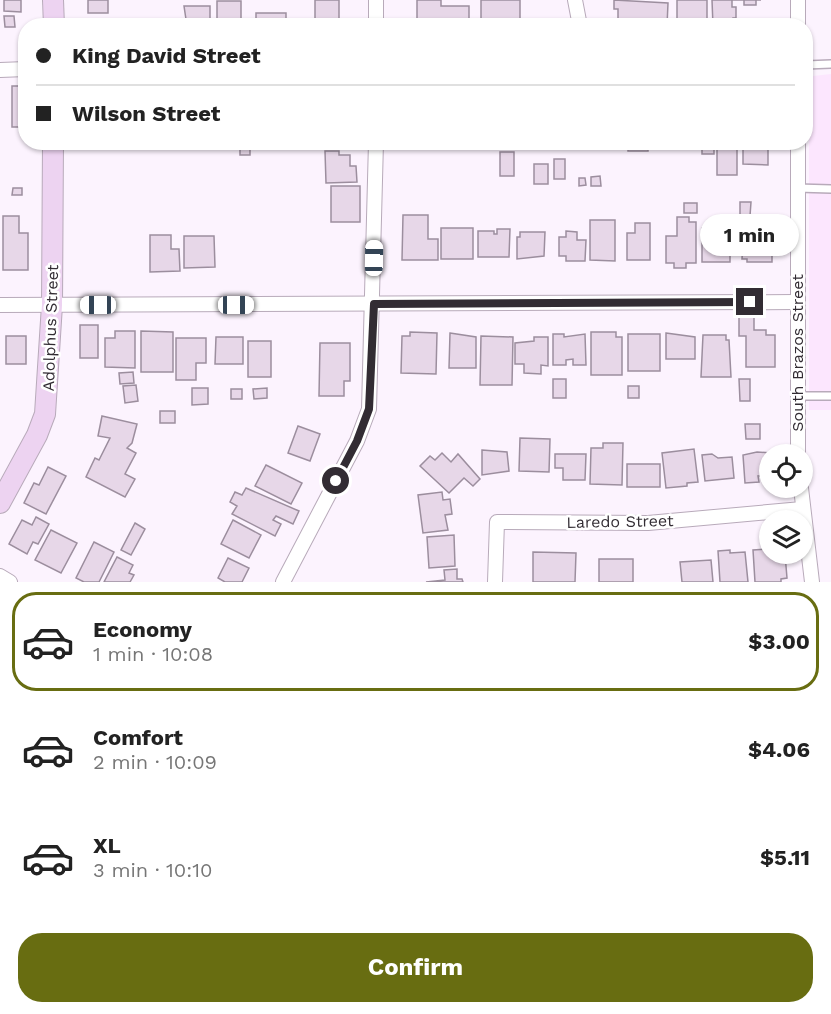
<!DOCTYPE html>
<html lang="en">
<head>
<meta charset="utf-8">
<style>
  :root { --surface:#fff; --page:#f2f2f2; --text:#222; --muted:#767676; --line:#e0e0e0; --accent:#686d11 }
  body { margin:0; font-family:"Work Sans",sans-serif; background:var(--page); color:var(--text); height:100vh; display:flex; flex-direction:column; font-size:22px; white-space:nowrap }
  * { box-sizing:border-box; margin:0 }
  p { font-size:20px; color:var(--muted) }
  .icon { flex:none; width:33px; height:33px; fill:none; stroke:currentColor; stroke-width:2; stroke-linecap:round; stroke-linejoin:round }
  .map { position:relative; height:582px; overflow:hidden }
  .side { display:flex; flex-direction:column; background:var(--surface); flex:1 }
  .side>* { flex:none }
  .hud { position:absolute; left:18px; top:18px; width:795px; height:132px; border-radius:24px; box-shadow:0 2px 4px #0004; display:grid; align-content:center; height:132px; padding:0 18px; background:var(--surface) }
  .controls { position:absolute; left:759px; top:444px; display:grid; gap:12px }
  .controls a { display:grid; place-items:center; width:54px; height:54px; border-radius:50%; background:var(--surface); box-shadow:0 2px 4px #0004; font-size:30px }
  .end { position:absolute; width:27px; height:27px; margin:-14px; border:8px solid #322c33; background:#fff; box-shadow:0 0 0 3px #fff }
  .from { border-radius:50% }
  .bubble { position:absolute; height:42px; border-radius:21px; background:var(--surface); box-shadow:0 2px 4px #0004; font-size:20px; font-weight:700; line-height:42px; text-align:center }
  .car { position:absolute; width:18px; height:36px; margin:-18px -9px; border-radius:8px; box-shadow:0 0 4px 2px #0007; background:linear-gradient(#fff 24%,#345 0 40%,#fff 0 76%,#345 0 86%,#fff 0) }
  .hud b { display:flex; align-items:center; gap:21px; height:57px; font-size:22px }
  .hud b+b { border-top:2px solid var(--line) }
  .hud i { width:15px; height:15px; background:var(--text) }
  ul { padding:10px 0 0; list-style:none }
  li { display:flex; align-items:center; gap:18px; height:99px; margin:0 12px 9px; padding:0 6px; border:3px solid transparent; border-radius:24px }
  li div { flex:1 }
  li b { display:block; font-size:22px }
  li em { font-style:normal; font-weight:700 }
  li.on { border-color:var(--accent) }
  li>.icon { width:54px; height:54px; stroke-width:1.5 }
  .cta { display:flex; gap:12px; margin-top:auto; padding:12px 18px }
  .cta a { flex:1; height:69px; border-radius:24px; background:var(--accent); color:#fff; font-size:24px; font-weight:700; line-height:69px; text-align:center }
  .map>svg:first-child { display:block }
</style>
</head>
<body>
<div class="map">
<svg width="831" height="582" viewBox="0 0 831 582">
  <rect width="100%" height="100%" fill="#fcf3fe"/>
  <path fill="#fce6fe" d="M831,74V410H809V88L813,76Z"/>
  <g fill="#e7d7e8" stroke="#9c8e9e" stroke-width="1.5">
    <path d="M4,0H21V12L4,11Z"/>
    <rect x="88" y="0" width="20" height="13"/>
    <rect x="315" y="0" width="24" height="26"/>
    <path d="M417,0H441V6H469V26H417Z"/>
    <rect x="481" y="0" width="39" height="26"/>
    <path d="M614,0L668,3L667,26H618V9H614Z"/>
    <rect x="677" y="0" width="30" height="26"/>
    <path d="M712,0H761H756V5H744V0H732V7H736V18H733V26H713Z"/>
    <rect x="217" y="1" width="24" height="25"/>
    <path d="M184,6H210V26H187Z"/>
    <rect x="256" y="13" width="30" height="13"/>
    <path d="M4,16H14L15,27H5Z"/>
    <rect x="12" y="86" width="14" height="41"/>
    <path d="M157,142H186V148L157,149Z"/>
    <rect x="240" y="142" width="10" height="13"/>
    <rect x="412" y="142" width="22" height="7"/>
    <path d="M628,142H660V146H648V151H628Z"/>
    <rect x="702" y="142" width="12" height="12"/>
    <path d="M739,142H772V149H768V165L743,164V149H739Z"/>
    <rect x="717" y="146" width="20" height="29"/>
    <path d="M325,151H339V155H350V166H356L357,182L326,183Z"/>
    <rect x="500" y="152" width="14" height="24"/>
    <rect x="554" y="159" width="11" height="20"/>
    <rect x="534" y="164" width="14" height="20"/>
    <path d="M600,176L601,186H591V177Z"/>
    <path d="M579,178H585L586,185L579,186Z"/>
    <rect x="331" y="186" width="29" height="36"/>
    <path d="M13,188H22V195H12Z"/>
    <path d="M740,202H751L750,216L740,215Z"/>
    <rect x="684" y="203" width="13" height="10"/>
    <path d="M403,215H428V239H438V260H402Z"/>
    <path d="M3,216H19V233H28V270H3Z"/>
    <path d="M677,217H689V222H696V263H686V268H674V263H666V236H677Z"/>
    <path d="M747,218H773L772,237H778L777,255H772V262H747V259H742L743,240H747Z"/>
    <path d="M590,220H615V261L590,260Z"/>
    <path d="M635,223H650V260H627V233H635Z"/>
    <rect x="441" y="228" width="32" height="31"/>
    <rect x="702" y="228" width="28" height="34"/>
    <path d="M497,229H510L509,257H478V231H494V234H497Z"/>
    <path d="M566,231L577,232V240H586L585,261H566V256H559V237H566Z"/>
    <path d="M520,232H545L544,256L517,259V237H520Z"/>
    <path d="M150,235H171V249H179L180,271L150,272Z"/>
    <path d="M184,236H214L215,267L184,268Z"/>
    <path d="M739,317H754V330H766V335H775V367H746V336H739Z"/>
    <rect x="80" y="325" width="18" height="33"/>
    <path d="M115,331H135V368L105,367V338H115Z"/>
    <path d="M141,331L173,332V372H141Z"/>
    <path d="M410,332L437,333L436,374L401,373L402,336H410Z"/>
    <path d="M591,332H616V337H622V375H591Z"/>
    <path d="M450,333L476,337V368H449Z"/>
    <path d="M666,333L695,337V359H666Z"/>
    <path d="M553,334H564V337L585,334L586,365H573V359L566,360V365H553Z"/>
    <rect x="628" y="334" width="32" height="37"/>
    <path d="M703,335H726V340H729L731,377H701Z"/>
    <rect x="6" y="336" width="20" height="28"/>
    <path d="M481,336L513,337L512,385H480Z"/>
    <path d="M216,337H243V364H215Z"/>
    <path d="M534,337H548V366L541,365V374L524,373V364H515V343L534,341Z"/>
    <path d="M176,338H206V363H196V380H176Z"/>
    <rect x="248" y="341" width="23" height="36"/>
    <path d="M320,343H350V381H344V396H319Z"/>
    <path d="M133,372L134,383L120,384L119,373Z"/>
    <rect x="553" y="379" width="13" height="19"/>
    <path d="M739,379H750V401H740Z"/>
    <path d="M136,385L138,401L125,403L123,386Z"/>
    <rect x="628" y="386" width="11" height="12"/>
    <path d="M192,388H208V404L192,405Z"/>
    <path d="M267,388V398L254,399L253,389Z"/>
    <rect x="231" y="389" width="11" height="10"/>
    <rect x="160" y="411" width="15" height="12"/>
    <path d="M102,416L137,424L132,443L127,448L136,453L125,474L135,479L125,497L86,477L95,458L99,460L110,438L98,436Z"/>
    <path d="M745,424H760V439H746Z"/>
    <path d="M298,426L320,434L310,461L288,453Z"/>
    <path d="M520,438L550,439L549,472L519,471Z"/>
    <path d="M603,443H623L622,485L590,484L591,448H603Z"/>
    <path d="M694,449L698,482L687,483V486L666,488L662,453Z"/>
    <path d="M482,450L507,452L509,471L482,475Z"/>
    <path d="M757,452L772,453L770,454V475L758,476L759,482L745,483L743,455Z"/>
    <path d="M442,453L451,462L458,454L480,479L473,486L464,478L449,493L420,466L430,456L435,460Z"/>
    <path d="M555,454H586L585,480H563V468H555Z"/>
    <path d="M712,454L718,458L732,457L734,478L705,481L702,455Z"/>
    <rect x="627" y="464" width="33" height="23"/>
    <path d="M266,465L302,483L291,504L255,486Z"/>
    <path d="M48,467L66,476L46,514L24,503L34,483L39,485Z"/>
    <path d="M246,488L299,511L293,524L276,516L273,520L281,524L275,536L232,514L237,506L230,502L235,492L242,495Z"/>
    <path d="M442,492L443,500L450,499L452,514L445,515L448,530L423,533L418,495Z"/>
    <path d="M36,517L49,524L38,544L33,542L27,554L9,544L22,520L32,525Z"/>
    <path d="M233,520L261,535L249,558L221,544Z"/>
    <path d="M135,523L145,529L131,555L121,550Z"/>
    <path d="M51,530L77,543L61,573L35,560Z"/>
    <path d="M454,535L455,566L429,568L427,537Z"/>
    <path d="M94,542L114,552L99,582H84L76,578Z"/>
    <path d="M770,549V554H785L787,578L781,579V582H755L753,550Z"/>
    <path d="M730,550V553L745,552L748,582H720L718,551Z"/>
    <path d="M533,552L576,553L575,582H533Z"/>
    <path d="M117,557L133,565L129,573L134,575L130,582H104Z"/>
    <path d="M228,558L249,568L242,582H225L218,578Z"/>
    <rect x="599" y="559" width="34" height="23"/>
    <path d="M711,560L713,582H682L680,562Z"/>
    <path d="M457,569V579H462L463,582H426L445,580L444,570Z"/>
  </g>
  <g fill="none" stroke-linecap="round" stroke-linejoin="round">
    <defs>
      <g id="lane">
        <path d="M806,65L831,64"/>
        <path d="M797,188L831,189"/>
        <path d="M798,396H831"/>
      </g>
      <g id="street">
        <path d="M376,0V26"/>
        <path d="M575,0L580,26"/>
        <path d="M798,0V26"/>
        <path d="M0,70L26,69"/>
        <path d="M798,142V454"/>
        <path d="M0,305L797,302"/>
        <path d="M801,488L812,582"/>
        <path d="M0,576L10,582"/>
        <path d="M283,582L357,441L369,409L376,142"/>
        <path d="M495,582L497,522L648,523L802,509"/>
      </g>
      <g id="secondary">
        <path d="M53,0L54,26"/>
        <path d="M0,503L37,435L45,414L52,305L53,142"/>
      </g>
    </defs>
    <use href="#lane" stroke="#b8aaba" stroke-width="10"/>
    <use href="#street" stroke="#b8aaba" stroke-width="16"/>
    <use href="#secondary" stroke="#b8aaba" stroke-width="22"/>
    <use href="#lane" stroke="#fff" stroke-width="7"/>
    <use href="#street" stroke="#fff" stroke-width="14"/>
    <use href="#secondary" stroke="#edd3f1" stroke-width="20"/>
  </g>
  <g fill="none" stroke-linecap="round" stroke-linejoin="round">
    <path stroke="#322c33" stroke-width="8" d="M336,481L357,441L369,409L374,304L750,302"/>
  </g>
  <g text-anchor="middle" stroke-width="5" stroke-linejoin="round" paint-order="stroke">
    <g font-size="16" fill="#322c33" stroke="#fff">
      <text transform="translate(50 328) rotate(-88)" y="6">Adolphus Street</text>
      <text transform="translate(797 353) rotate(-90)" y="6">South Brazos Street</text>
      <text transform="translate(620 521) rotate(-1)" y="6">Laredo Street</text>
    </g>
  </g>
</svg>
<div class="controls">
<a><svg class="icon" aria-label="locate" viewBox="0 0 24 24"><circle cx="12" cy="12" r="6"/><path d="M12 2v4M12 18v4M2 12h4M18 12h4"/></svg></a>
<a><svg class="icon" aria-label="layers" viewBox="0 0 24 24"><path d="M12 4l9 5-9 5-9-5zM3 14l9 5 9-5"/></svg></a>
</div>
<i class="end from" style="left:336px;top:481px"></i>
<i class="end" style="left:750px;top:302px"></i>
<div class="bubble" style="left:700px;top:214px;width:99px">1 min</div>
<i class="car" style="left:374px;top:258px;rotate:1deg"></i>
<i class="car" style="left:98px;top:305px;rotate:270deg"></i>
<i class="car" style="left:236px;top:305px;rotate:90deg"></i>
<div class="hud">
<b><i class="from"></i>King David Street</b>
<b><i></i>Wilson Street</b>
</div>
</div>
<section class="side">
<ul>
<li class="on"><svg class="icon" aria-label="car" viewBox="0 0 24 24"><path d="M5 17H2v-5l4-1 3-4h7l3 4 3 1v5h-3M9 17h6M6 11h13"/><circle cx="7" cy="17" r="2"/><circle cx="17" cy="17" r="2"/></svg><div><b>Economy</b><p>1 min · 10:08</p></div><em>$3.00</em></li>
<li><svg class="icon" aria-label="car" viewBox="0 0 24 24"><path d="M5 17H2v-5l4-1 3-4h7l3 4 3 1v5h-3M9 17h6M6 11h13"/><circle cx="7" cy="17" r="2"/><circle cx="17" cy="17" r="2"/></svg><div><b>Comfort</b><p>2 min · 10:09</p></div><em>$4.06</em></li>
<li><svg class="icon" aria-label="car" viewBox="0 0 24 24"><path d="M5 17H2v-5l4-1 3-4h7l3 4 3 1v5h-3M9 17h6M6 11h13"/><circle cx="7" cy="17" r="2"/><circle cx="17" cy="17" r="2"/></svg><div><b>XL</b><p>3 min · 10:10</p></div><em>$5.11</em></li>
</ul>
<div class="cta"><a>Confirm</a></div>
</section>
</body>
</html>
